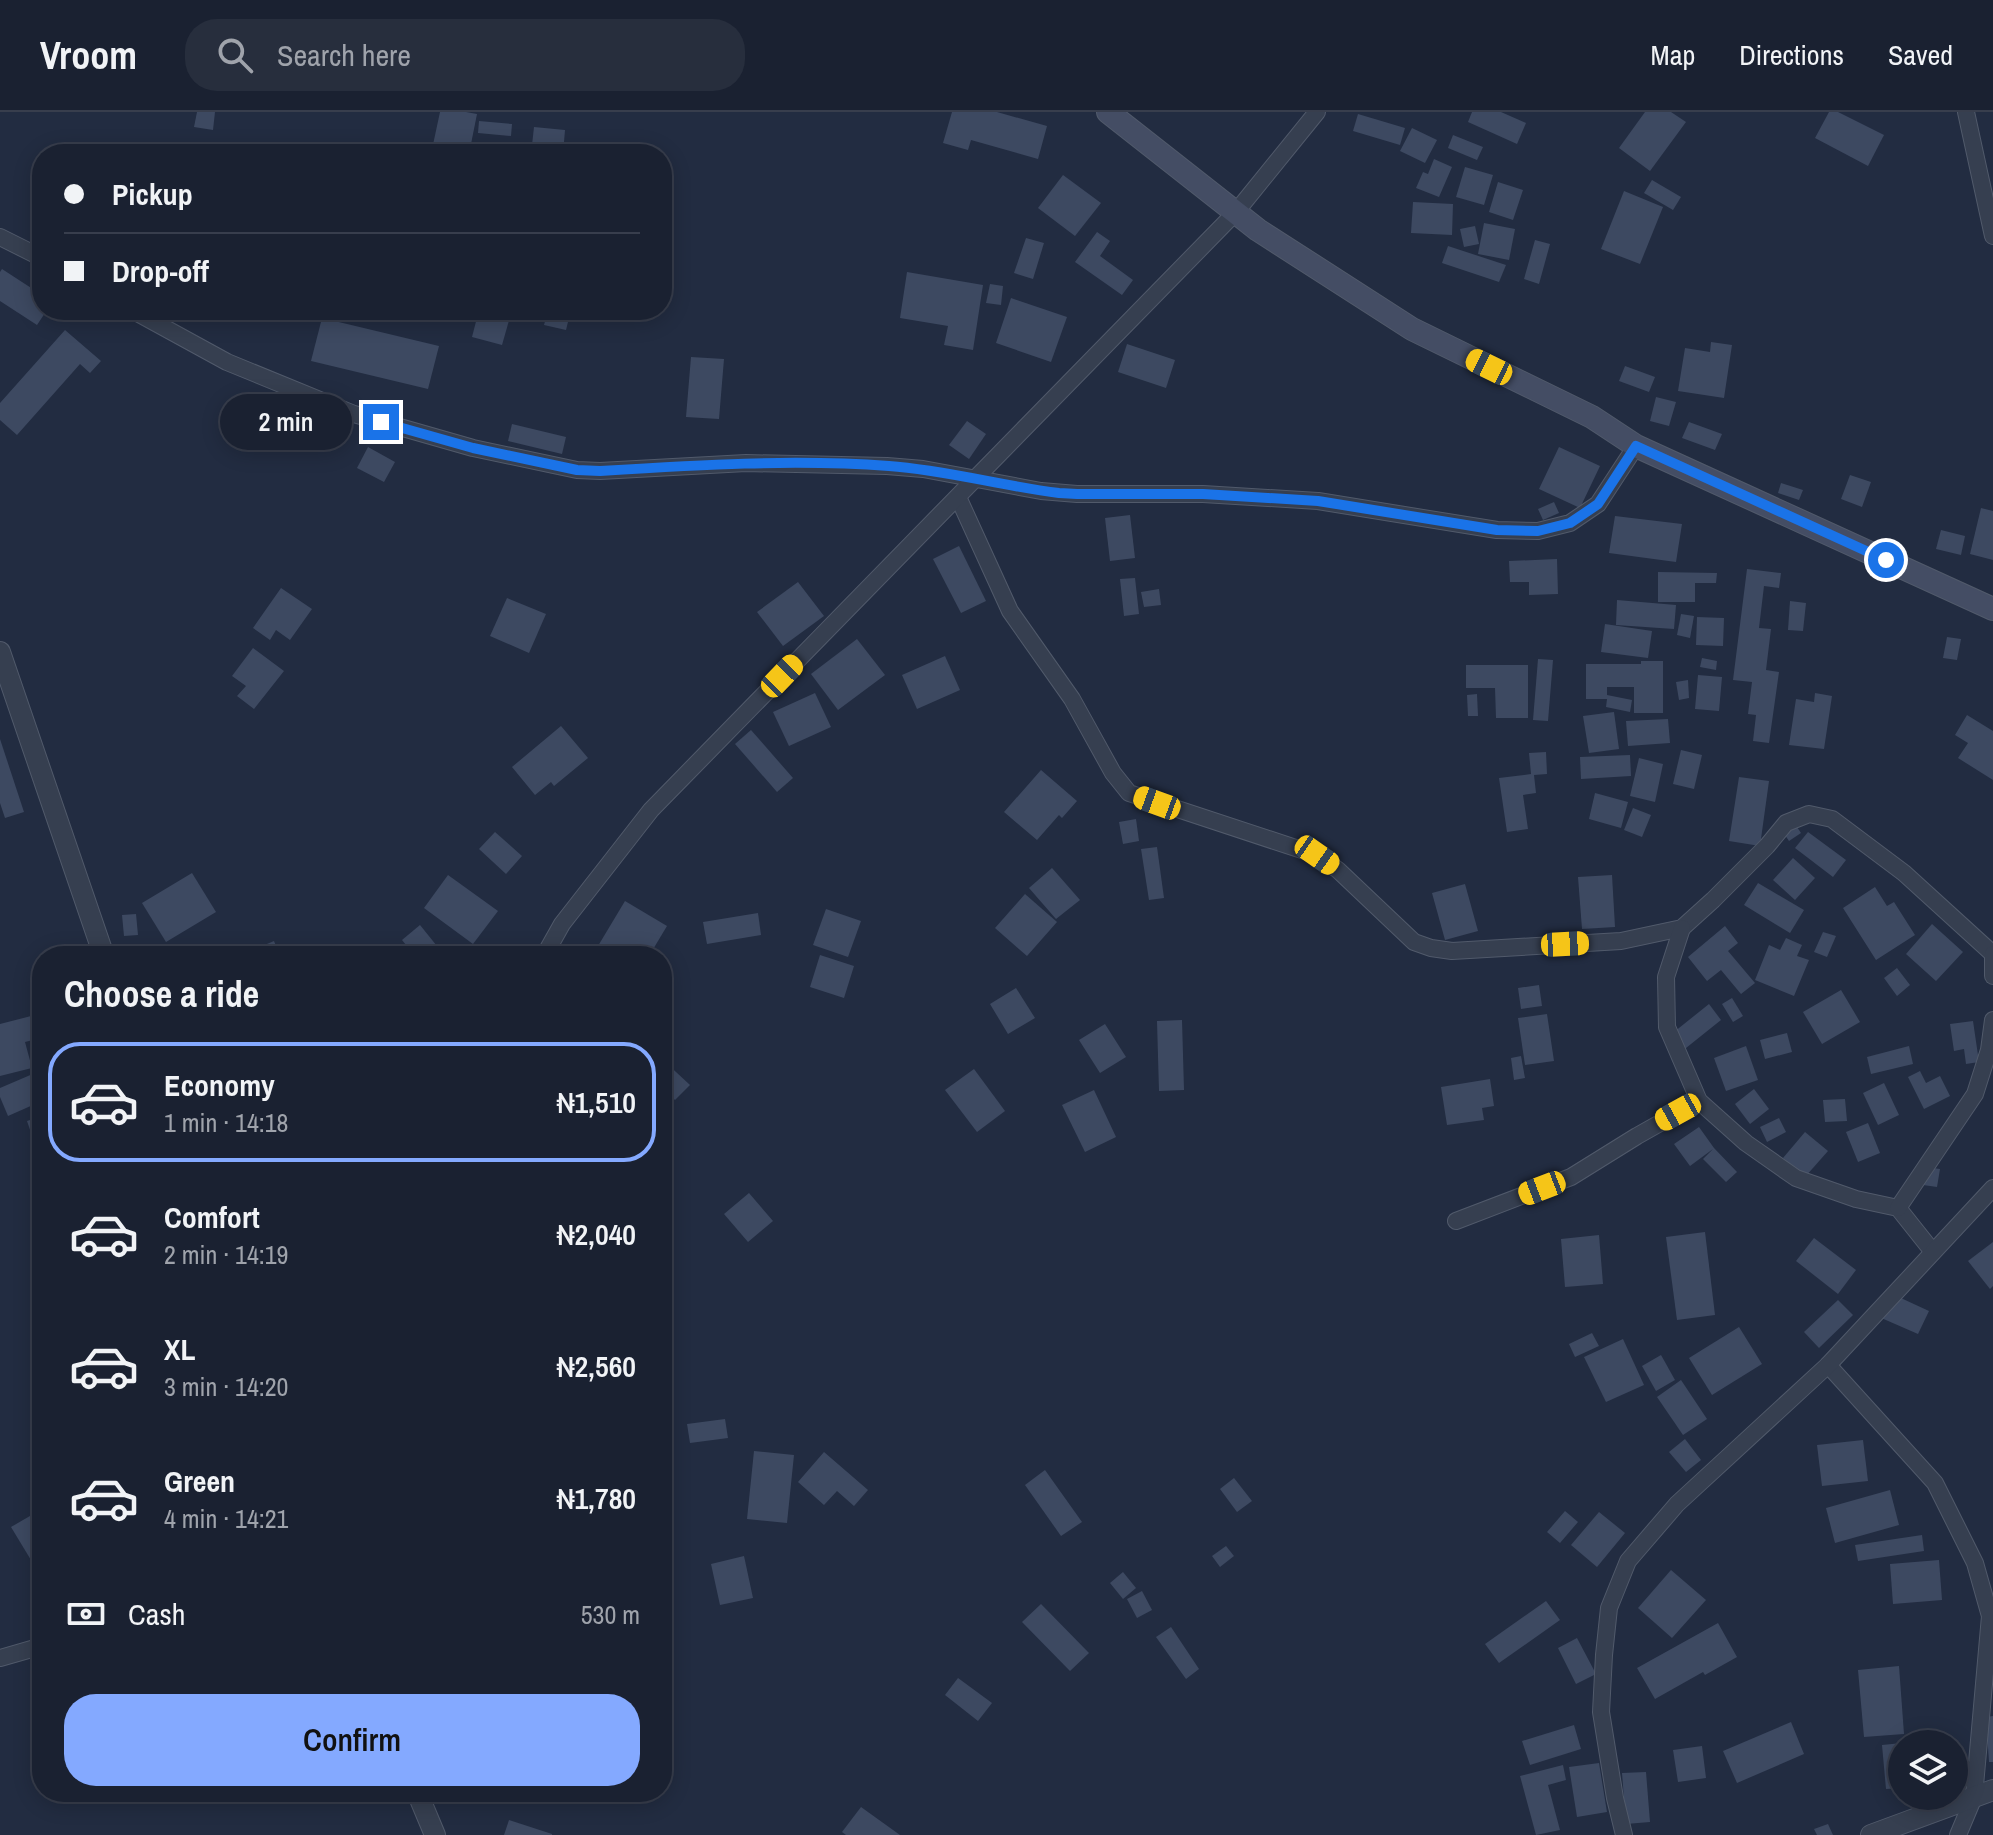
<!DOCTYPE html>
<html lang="en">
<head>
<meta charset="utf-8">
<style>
  :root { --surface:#1a2131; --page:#272e3d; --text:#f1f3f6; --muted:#9fa3ab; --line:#383e4d; --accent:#84a9ff }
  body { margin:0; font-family:"Archivo Narrow",sans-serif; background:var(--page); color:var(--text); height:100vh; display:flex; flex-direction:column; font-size:30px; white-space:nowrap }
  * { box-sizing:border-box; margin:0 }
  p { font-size:26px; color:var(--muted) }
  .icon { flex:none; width:44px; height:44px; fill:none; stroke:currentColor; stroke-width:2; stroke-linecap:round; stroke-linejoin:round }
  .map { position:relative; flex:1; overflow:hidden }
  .details { position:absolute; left:32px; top:834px; width:640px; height:856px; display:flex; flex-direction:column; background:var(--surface); border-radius:32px; box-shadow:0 4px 20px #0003,0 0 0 2px var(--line) }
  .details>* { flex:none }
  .guide { position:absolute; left:32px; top:32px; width:640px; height:176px; border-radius:32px; box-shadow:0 4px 20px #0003,0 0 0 2px var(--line); display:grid; align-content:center; height:176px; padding:0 32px; background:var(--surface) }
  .tools { position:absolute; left:1888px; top:1618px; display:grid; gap:16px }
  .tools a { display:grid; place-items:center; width:80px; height:80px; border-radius:50%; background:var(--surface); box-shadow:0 4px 20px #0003,0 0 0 2px var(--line); font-size:40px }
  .end { position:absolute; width:36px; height:36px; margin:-18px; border:10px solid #1a73e8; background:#fff; box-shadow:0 0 0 4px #fff }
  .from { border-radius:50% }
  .bubble { position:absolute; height:56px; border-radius:28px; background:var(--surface); box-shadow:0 4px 20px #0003,0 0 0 2px var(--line); font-size:26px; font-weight:600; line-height:56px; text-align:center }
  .car { position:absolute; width:24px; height:48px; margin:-24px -12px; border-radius:10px; box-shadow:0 0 6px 2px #0007; background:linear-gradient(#f5c518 24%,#345 0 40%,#f5c518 0 76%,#345 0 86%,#f5c518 0) }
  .guide b { display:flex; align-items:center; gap:28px; height:76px; font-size:30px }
  .guide b+b { border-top:2px solid var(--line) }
  .guide i { width:20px; height:20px; background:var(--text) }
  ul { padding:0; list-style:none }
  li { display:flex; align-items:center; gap:24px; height:120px; margin:0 16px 12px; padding:0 16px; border:4px solid transparent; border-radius:32px }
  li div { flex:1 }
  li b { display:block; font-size:30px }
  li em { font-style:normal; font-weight:600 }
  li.on { border-color:var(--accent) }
  li>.icon { width:72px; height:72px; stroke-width:1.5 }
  h2 { padding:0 32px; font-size:36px; line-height:96px }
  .pay { display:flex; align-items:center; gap:20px; height:88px; padding:0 32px; font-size:30px }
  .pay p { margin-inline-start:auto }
  .primary-button { display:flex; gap:16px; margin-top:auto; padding:16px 32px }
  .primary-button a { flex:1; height:92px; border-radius:32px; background:var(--accent); color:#111; font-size:32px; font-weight:600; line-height:92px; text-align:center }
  header { display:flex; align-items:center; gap:48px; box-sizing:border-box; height:112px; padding:0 40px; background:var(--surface); border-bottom:2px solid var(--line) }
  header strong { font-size:38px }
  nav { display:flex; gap:44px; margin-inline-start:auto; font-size:28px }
  .search { width:560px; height:72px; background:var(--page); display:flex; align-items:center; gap:20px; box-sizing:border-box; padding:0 28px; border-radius:32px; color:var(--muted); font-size:30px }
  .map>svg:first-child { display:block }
</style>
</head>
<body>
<header>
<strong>Vroom</strong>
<div class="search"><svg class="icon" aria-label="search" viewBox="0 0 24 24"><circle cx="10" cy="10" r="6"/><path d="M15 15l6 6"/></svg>Search here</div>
<nav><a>Map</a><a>Directions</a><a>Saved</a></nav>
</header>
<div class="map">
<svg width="1993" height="1723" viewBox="0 0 1993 1723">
  <rect width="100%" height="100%" fill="#222c41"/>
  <g fill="#3d4961">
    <path d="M197,0H215L213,18L194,15Z"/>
    <path d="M440,0H466L477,2L469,42H431Z"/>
    <path d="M952,0H997L1047,14L1038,47L971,28L968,38L943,31Z"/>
    <path d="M1472,0H1501L1526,11L1517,32L1468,10Z"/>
    <path d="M1645,0H1671L1686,10L1650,59L1619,36Z"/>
    <path d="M1829,0H1838L1884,23L1868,54L1815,26Z"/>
    <path d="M1358,2L1405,16L1400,33L1353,19Z"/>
    <path d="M479,9L512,12L511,24L478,21Z"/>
    <path d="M534,15L565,18L563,42H531Z"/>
    <path d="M1412,16L1437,28L1425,51L1400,39Z"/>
    <path d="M1453,23L1483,35L1477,48L1448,36Z"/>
    <path d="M1434,47L1452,55L1439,85L1416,76L1423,60L1428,62Z"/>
    <path d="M1465,55L1493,63L1484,93L1456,85Z"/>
    <path d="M1063,63L1101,91L1075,124L1038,96Z"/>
    <path d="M1652,68L1681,85L1673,98L1644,81Z"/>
    <path d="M1498,70L1523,78L1513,108L1489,100Z"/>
    <path d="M1624,79L1663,95L1640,152L1601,137Z"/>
    <path d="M1413,90L1453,92L1452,123L1411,121Z"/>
    <path d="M1484,111L1515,117L1509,148L1478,142Z"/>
    <path d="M1475,114L1479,132L1464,135L1460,117Z"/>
    <path d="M1097,120L1110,129L1100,144L1133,168L1122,183L1075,150Z"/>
    <path d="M1026,126L1044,131L1033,167L1014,161Z"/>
    <path d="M1535,128L1550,132L1539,172L1524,167Z"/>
    <path d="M1448,134L1506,153L1499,170L1442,151Z"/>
    <path d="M2,157L42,183V198H47L37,213L0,189V160Z"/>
    <path d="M907,160L983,173L973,238L944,233L948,214L900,206Z"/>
    <path d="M990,172L1003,174L1001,193L986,191Z"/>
    <path d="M1011,186L1067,205L1051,250L996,231Z"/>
    <path d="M479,198H512L502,233L472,225Z"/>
    <path d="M548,198H571L566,218L544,213Z"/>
    <path d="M322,206L439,234L428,277L311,249Z"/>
    <path d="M65,218L101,249L90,261L80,252L17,323L0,308V291Z"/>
    <path d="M1711,230L1732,233L1724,286L1678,279L1685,236L1710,240Z"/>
    <path d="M1127,232L1175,248L1166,276L1118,260Z"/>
    <path d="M691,245L724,247L719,307L686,305Z"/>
    <path d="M1625,254L1655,265L1649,280L1619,269Z"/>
    <path d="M1656,285L1676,290L1669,314L1650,309Z"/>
    <path d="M967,309L986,322L969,347L949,333Z"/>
    <path d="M1689,310L1722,322L1715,338L1682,326Z"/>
    <path d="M512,312L566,325L562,342L508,329Z"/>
    <path d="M368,335L395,350L384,370L357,356Z"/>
    <path d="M1559,335L1600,354L1580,396L1539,377Z"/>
    <path d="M1850,363L1871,370L1862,395L1841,387Z"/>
    <path d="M1781,371L1803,378L1799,388L1778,381Z"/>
    <path d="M1554,390L1559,401L1543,408L1538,397Z"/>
    <path d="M1981,396L1993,399V448L1970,442Z"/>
    <path d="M1130,403L1135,446L1110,449L1105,406Z"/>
    <path d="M1615,404L1682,412L1676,450L1609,441Z"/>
    <path d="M1941,418L1965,424L1961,443L1936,437Z"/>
    <path d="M959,434L986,489L961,501L933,447Z"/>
    <path d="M1557,447L1558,482L1529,483V470H1510L1509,449Z"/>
    <path d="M1747,457L1781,461L1779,476L1764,474L1759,516L1771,517L1766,558L1779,560L1769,631L1753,629L1756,603L1748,602L1752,570L1733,568Z"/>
    <path d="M1658,460L1717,461L1716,471H1695V490H1658Z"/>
    <path d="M1135,466L1139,502L1124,504L1120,467Z"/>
    <path d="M798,470L824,504L783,534L757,500Z"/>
    <path d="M281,476L312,497L290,528L276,518L270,528L253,516Z"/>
    <path d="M1159,477L1161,493L1144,495L1141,480Z"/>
    <path d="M507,486L546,502L529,541L490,524Z"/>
    <path d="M1617,488L1676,493L1674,517L1616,513Z"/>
    <path d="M1790,489L1806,491L1803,519L1788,518Z"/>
    <path d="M1681,502L1694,504L1690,526L1677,523Z"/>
    <path d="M1697,505L1724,506L1723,534L1696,533Z"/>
    <path d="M1605,512L1652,519L1648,546L1601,540Z"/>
    <path d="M1947,525L1961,527L1957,548L1943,546Z"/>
    <path d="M857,527L885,563L838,598L811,562Z"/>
    <path d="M253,536L284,559L254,597L237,584L246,574L232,564Z"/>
    <path d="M945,544L960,578L917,597L902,563Z"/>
    <path d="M1702,546L1717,549L1716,558L1700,555Z"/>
    <path d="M1538,547L1553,548L1548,609L1533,608Z"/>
    <path d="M1641,549H1663V601H1634V575H1607V583L1632,588L1630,600L1606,595L1607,587H1586V552H1641Z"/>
    <path d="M1466,553H1528V606H1496L1495,576H1466Z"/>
    <path d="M1698,563L1722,565L1719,599L1695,597Z"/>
    <path d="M1688,568L1689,586L1679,588L1676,570Z"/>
    <path d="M815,581L831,615L789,634L773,600Z"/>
    <path d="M1815,581L1832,584L1824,637L1789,633L1796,587L1814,590Z"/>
    <path d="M1477,582L1478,604H1468L1467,583Z"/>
    <path d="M1614,600L1619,637L1589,641L1583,604Z"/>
    <path d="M1967,603L1993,619V668L1958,646L1968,631L1955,623Z"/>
    <path d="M1668,607L1670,631L1628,634L1626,609Z"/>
    <path d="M561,614L588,646L554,674L551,670L535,683L512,655Z"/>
    <path d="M751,618L793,666L777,680L735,632Z"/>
    <path d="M0,627L24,700L5,706L0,691Z"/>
    <path d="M1681,638L1702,643L1694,677L1673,672Z"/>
    <path d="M1546,640L1547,662L1534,663L1536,681L1523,683L1528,717L1507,720L1499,666L1531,662L1529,641Z"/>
    <path d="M1630,643L1631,664L1581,667L1580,645Z"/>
    <path d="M1639,646L1663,652L1655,690L1630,684Z"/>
    <path d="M1041,658L1077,689L1062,706L1059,703L1037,728L1004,700Z"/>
    <path d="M1739,665L1769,669L1760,734L1729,729Z"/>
    <path d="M1595,681L1628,690L1621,716L1589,707Z"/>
    <path d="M1633,696L1651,703L1642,725L1624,718Z"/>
    <path d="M1136,707L1139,729L1123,732L1119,710Z"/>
    <path d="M1793,709L1801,721L1789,729L1781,717Z"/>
    <path d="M495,720L522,744L506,762L479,737Z"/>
    <path d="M1808,720L1846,748L1833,765L1795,736Z"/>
    <path d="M1157,735L1164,786L1149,788L1141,737Z"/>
    <path d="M1793,746L1815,766L1795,788L1773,768Z"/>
    <path d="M1052,756L1080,788L1056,807L1029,776Z"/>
    <path d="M192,761L216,800L166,830L142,791Z"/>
    <path d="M448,763L498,799L473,832L424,796Z"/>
    <path d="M1612,763L1615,815L1582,817L1578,765Z"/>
    <path d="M1758,771L1804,798L1790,821L1744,793Z"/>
    <path d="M1465,772L1478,819L1445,828L1432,781Z"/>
    <path d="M1875,775L1887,794L1894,790L1915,823L1876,848L1843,796Z"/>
    <path d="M1025,782L1057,810L1027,844L995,816Z"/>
    <path d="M625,789L667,814L649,844H592Z"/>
    <path d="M826,797L861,809L848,845L813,833Z"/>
    <path d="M758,801L761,823L707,832L703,810Z"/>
    <path d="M136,802L138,823L124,824L122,803Z"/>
    <path d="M1932,812L1963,840L1936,869L1906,842Z"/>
    <path d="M420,813L445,844H415L402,828Z"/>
    <path d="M1725,814L1738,831L1728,839L1755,871L1741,882L1721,858L1707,869L1688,845Z"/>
    <path d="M1823,820L1836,824L1827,845L1814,840Z"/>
    <path d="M1786,826L1802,833L1797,844L1809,848L1794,884L1755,868L1769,833L1780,838Z"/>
    <path d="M274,829L280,844H258L255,837Z"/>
    <path d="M820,843L854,854L844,886L810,875Z"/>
    <path d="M1897,856L1910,873L1897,884L1884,866Z"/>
    <path d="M1539,873L1542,894L1521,897L1518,876Z"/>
    <path d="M1016,876L1035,906L1008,922L990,892Z"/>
    <path d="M1841,878L1860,910L1822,932L1803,900Z"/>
    <path d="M1732,886L1743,904L1733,910L1722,892Z"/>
    <path d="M1709,892L1721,908L1681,940L1669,924Z"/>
    <path d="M1547,902L1554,949L1525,953L1518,906Z"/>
    <path d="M35,903L41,926L25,930L32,956L0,964V912Z"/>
    <path d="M1182,908L1184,978L1159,979L1157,909Z"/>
    <path d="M1973,909L1979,950L1966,952L1964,937L1954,939L1950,912Z"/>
    <path d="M1105,912L1126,945L1100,961L1079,928Z"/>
    <path d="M1787,921L1792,940L1765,947L1760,928Z"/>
    <path d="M1746,934L1758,968L1726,979L1714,946Z"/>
    <path d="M1909,934L1913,952L1871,962L1867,945Z"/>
    <path d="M1521,944L1525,966L1514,968L1511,946Z"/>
    <path d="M662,947L690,973L675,988L662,976Z"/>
    <path d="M974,957L1005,999L977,1020L945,978Z"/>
    <path d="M42,958V989L8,1004L0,985V976Z"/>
    <path d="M1920,959L1926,971L1940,964L1950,984L1924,997L1908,965Z"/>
    <path d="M1490,967L1494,994L1482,996L1484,1008L1447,1013L1441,975Z"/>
    <path d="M1884,971L1899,1003L1878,1013L1863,981Z"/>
    <path d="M1754,977L1769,997L1750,1012L1735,992Z"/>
    <path d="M1094,978L1116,1025L1085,1040L1062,993Z"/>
    <path d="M1845,987L1847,1009L1825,1010L1823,988Z"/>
    <path d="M42,1004V1043L39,1044L27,1009Z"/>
    <path d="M1779,1006L1786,1020L1767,1030L1760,1015Z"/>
    <path d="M1868,1011L1880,1041L1858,1050L1846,1020Z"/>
    <path d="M1699,1015L1714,1036L1737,1060L1726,1070L1703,1047L1713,1037L1690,1054L1674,1032Z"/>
    <path d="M1805,1020L1828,1039L1805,1065L1783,1046Z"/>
    <path d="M1925,1055L1940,1057L1937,1075L1923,1073Z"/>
    <path d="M749,1081L773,1109L748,1130L724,1102Z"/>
    <path d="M1705,1120L1715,1203L1677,1208L1666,1125Z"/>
    <path d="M1599,1123L1603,1172L1565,1175L1561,1127Z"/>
    <path d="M1814,1126L1856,1158L1838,1182L1796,1149Z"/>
    <path d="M1993,1130V1174L1990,1177L1968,1149Z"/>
    <path d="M1890,1181L1929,1199L1918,1222L1879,1205Z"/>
    <path d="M1838,1188L1853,1203L1819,1236L1804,1220Z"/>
    <path d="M1739,1215L1762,1252L1712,1283L1689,1246Z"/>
    <path d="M1592,1221L1599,1234L1575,1245L1569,1232Z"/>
    <path d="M1623,1227L1644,1273L1606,1290L1584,1245Z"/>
    <path d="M1661,1243L1675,1268L1656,1279L1642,1254Z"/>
    <path d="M1681,1268L1707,1307L1683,1323L1657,1285Z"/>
    <path d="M725,1307L728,1326L690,1331L687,1312Z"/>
    <path d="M1685,1327L1701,1348L1686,1360L1669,1340Z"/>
    <path d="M1863,1328L1868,1369L1822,1374L1817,1333Z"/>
    <path d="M754,1339L794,1343L787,1411L747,1407Z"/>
    <path d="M824,1340L868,1378L854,1394L837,1379L824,1393L798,1370Z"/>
    <path d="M1045,1358L1082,1410L1061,1424L1025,1373Z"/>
    <path d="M1234,1366L1252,1389L1237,1400L1220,1377Z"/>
    <path d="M1890,1378L1899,1413L1835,1431L1826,1396Z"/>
    <path d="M42,1397V1456L37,1458L11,1415Z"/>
    <path d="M1565,1399L1578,1410L1560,1431L1547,1420Z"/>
    <path d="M1599,1400L1625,1421L1597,1455L1571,1433Z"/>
    <path d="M1922,1423L1924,1439L1858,1449L1855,1433Z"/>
    <path d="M1226,1434L1234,1444L1220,1455L1212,1444Z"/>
    <path d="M744,1444L753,1486L720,1493L711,1452Z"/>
    <path d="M1939,1448L1942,1488L1893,1492L1890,1452Z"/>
    <path d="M1671,1458L1706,1488L1672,1526L1638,1496Z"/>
    <path d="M1123,1460L1136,1476L1123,1487L1110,1471Z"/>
    <path d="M1142,1479L1152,1498L1137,1506L1127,1487Z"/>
    <path d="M1546,1489L1560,1508L1499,1551L1485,1532Z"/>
    <path d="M1041,1492L1089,1541L1070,1559L1022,1510Z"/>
    <path d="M1718,1511L1737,1545L1705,1563L1703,1560L1655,1587L1637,1556Z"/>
    <path d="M1171,1515L1199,1557L1186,1567L1156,1525Z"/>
    <path d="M1577,1526L1596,1562L1576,1572L1558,1536Z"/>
    <path d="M1899,1554L1904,1622L1864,1625L1858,1558Z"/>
    <path d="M958,1566L992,1591L978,1609L945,1583Z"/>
    <path d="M1993,1604V1650H1989L1986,1605Z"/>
    <path d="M1791,1610L1804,1642L1737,1671L1723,1639Z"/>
    <path d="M1574,1613L1581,1637L1530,1653L1522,1629Z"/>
    <path d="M1902,1631V1676L1886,1677L1882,1633Z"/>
    <path d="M1702,1634L1706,1666L1678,1670L1673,1638Z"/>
    <path d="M1599,1651L1607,1700L1577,1705L1569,1655Z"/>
    <path d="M1563,1653L1566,1668L1548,1673L1560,1718L1536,1723L1520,1664Z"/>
    <path d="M1646,1660L1650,1710L1626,1712L1622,1661Z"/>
    <path d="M283,1680H303V1684L283,1686Z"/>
    <path d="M861,1695L900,1723H846L842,1720Z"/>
    <path d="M509,1708L552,1722V1723H504Z"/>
    <path d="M1828,1712L1833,1723H1817L1814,1717Z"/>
  </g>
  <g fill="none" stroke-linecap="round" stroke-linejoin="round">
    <defs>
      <g id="minor">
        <path d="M1966,0L1993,124"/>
        <path d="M0,125L42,146"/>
        <path d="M132,198L227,250L354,302L473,336L577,358L600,359L746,351L887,354L923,357L1041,379L1077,382H1203L1318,389L1497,418L1538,419L1570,411L1598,392L1636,334"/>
        <path d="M958,385L1010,499L1072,587L1113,661L1129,681L1317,743L1338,758L1414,830L1431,836L1452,839L1621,829L1682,816L1713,788L1767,734L1786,711L1809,702L1832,707L1904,761L1993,842"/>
        <path d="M1682,816L1666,865L1667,915L1699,989L1746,1031L1796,1066L1856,1087L1898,1096L1933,1140"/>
        <path d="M1993,842V864"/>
        <path d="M544,844L562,812L651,698L1236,100L1317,0"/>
        <path d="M1898,1096L1975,982L1989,938L1993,908"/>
        <path d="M1456,1109L1571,1065L1637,1024L1699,989"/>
        <path d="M1828,1253L1935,1371L1975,1451L1990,1504L1974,1685L1958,1723"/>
        <path d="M0,1546L42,1534"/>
        <path d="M1624,1723L1615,1686L1601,1600L1604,1543L1609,1496L1628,1449L1677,1392L1828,1253L1993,1076"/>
      </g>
      <g id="tertiary">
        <path d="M0,540L104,844"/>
        <path d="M417,1680L435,1723"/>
        <path d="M1871,1723L1993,1678"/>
      </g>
      <path id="secondary" d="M1108,0L1258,118L1412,217L1592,305L1636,334L1993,497"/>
    </defs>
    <use href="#minor" stroke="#515a6b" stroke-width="18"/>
    <use href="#tertiary" stroke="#515a6b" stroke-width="22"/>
    <use href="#secondary" stroke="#515a6b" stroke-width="24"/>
    <use href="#minor" stroke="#363f50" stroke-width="16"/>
    <use href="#tertiary" stroke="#363f50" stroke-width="20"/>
    <use href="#secondary" stroke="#444d64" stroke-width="22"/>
  </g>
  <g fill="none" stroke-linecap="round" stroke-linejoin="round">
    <path stroke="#1a73e8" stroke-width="10" d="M381,310L473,336L577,358L600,359C696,353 793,347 889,354C946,358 1002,374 1059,381L1077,382H1203L1318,389L1497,418L1538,419L1570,411L1598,392L1636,334L1886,448"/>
  </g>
</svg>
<div class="tools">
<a><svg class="icon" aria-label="layers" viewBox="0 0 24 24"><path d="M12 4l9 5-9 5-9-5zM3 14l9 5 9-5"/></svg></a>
</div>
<i class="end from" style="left:1886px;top:448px"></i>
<i class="end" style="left:381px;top:310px"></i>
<div class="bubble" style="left:220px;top:282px;width:132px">2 min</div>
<i class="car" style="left:1489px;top:255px;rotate:296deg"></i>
<i class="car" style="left:782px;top:564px;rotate:44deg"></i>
<i class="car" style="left:1157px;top:691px;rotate:290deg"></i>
<i class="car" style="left:1317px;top:743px;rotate:125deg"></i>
<i class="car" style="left:1565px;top:832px;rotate:87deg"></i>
<i class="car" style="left:1678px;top:1000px;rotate:241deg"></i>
<i class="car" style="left:1542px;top:1076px;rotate:249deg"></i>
<div class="guide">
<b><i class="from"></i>Pickup</b>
<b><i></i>Drop-off</b>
</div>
<section class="details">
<h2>Choose a ride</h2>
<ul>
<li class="on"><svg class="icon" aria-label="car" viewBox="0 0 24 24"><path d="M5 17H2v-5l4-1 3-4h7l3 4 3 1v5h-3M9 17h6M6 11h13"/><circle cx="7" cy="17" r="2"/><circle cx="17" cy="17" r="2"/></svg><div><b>Economy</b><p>1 min · 14:18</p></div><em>₦1,510</em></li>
<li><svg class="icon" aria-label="car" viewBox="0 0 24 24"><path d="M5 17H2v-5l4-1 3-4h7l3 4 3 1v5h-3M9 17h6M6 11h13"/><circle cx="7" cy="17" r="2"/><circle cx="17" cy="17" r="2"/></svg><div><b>Comfort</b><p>2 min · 14:19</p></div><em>₦2,040</em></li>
<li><svg class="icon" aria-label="car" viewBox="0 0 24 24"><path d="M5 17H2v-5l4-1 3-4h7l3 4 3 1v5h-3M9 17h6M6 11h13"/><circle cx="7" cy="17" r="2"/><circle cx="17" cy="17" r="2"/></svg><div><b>XL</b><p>3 min · 14:20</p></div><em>₦2,560</em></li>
<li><svg class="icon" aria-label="car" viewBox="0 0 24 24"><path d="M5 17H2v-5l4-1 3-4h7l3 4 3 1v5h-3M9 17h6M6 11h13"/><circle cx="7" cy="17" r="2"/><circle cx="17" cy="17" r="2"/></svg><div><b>Green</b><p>4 min · 14:21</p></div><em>₦1,780</em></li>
</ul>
<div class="pay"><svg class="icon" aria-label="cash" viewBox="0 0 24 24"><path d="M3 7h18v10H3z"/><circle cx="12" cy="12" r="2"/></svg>Cash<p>530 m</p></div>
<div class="primary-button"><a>Confirm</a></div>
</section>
</div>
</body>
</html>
